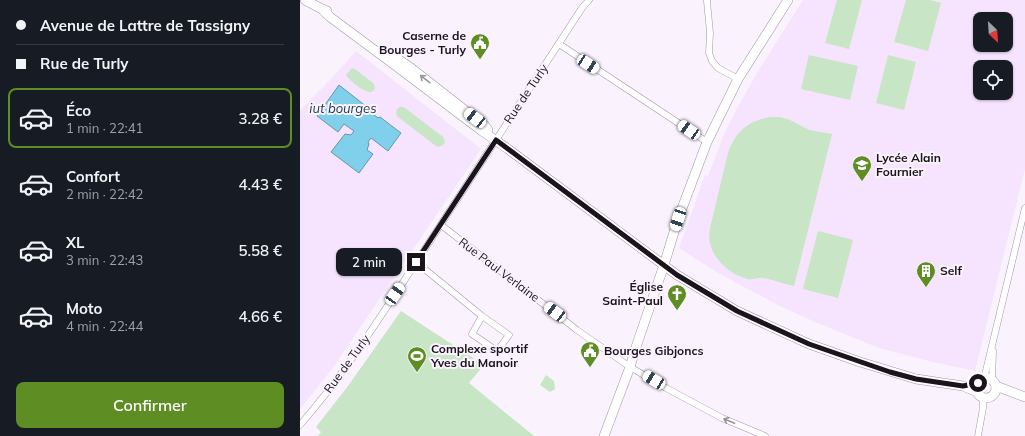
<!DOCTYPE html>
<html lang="fr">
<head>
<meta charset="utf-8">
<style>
  :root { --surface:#171b24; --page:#242831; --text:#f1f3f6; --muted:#9ea1a6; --line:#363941; --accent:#5d8d23 }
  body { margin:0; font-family:Mulish,sans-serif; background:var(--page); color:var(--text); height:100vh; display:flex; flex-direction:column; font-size:15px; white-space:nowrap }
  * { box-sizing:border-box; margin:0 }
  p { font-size:13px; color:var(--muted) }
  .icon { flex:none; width:22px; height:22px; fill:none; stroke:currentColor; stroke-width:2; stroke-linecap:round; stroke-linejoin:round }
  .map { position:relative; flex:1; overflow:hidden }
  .drawer { display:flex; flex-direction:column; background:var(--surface); width:300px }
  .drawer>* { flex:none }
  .hud { display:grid; align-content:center; height:88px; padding:0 16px; background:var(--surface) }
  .needle { width:26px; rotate:155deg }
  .tools { position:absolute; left:673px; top:12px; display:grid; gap:8px }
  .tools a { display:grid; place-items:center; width:40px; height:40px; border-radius:8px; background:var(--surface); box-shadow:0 1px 3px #0004; font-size:20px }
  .end { position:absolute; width:18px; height:18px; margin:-9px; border:5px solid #1b141d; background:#fff; box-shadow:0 0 0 2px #fff }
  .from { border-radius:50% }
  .bubble { position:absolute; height:28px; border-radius:8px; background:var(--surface); box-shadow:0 1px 3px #0004; font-size:13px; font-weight:600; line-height:28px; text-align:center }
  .car { position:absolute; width:12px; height:24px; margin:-12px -6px; border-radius:5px; box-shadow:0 0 3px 1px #0007; background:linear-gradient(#fff 24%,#345 0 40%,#fff 0 76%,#345 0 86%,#fff 0) }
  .hud b { display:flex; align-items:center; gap:14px; height:38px; font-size:15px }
  .hud b+b { border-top:1px solid var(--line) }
  .hud i { width:10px; height:10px; background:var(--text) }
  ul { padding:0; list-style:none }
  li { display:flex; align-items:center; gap:12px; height:60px; margin:0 8px 6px; padding:0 8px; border:2px solid transparent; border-radius:8px }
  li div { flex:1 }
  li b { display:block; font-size:15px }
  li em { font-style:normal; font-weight:600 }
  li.on { border-color:var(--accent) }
  li>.icon { width:36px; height:36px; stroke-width:1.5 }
  .cta { display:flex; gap:8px; margin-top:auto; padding:8px 16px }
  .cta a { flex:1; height:46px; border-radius:8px; background:var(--accent); color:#fff; font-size:16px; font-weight:600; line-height:46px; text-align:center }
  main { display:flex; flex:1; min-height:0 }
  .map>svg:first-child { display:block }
</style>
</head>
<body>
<main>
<section class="drawer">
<div class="hud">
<b><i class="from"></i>Avenue de Lattre de Tassigny</b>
<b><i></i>Rue de Turly</b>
</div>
<ul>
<li class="on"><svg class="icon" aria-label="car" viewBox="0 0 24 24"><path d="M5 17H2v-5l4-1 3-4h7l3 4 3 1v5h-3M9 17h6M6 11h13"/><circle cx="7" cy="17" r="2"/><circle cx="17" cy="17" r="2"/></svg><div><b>Éco</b><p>1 min · 22:41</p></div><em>3.28 €</em></li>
<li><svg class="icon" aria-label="car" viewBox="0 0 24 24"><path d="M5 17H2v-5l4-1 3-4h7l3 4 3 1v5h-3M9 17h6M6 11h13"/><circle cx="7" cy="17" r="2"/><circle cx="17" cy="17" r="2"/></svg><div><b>Confort</b><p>2 min · 22:42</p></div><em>4.43 €</em></li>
<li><svg class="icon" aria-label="car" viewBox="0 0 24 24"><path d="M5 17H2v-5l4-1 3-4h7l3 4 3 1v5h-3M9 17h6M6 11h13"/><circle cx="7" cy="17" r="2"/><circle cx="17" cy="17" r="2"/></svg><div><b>XL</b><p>3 min · 22:43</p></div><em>5.58 €</em></li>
<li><svg class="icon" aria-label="car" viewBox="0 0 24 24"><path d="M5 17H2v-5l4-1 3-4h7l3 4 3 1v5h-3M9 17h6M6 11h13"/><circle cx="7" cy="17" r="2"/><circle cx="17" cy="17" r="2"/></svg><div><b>Moto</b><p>4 min · 22:44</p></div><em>4.66 €</em></li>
</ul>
<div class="cta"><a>Confirmer</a></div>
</section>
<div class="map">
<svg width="725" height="436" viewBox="0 0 725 436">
  <rect width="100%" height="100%" fill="#faf3fe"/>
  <g fill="#f6e3fe" fill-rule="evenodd">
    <path d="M503,0H725V169L675,371L633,362L579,348L515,322L482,307L446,288L420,274L379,248L405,175L408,176L424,134L435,112L457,73ZM680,19H706V45H680ZM680,67H706V93H680Z"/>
    <path d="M56,51L181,149L32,369L0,409V110L33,77Z"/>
  </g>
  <g fill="#c8e5c5">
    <path d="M537,0H562L549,49L525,43Z"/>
    <path d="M606,0H630L641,3L628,51L594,42Z"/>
    <path d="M509,55L558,66L550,100L501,89Z"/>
    <path d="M588,55L616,62L604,110L576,103Z"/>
    <path d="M52,68L55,69L73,83C75,86 76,88 73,91C67,96 53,82 48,78L46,75Z"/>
    <path d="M100,107H103L105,108L143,137L145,142L143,145L138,147L136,146L98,117C95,113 96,109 100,107Z"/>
    <path d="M469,117H480L490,120L509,130L532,134L494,286C484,284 474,280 464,278C458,277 454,280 448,279C432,275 417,263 411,247C409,241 409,234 410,228L428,153C436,131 447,122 469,117Z"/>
    <path d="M518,231L553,240L538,298L503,289Z"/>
    <path d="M101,311L184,365L169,383L234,436H18L21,432L16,427L48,386Z"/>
    <path d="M246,375L254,381L255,389L250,392L240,385Z"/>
  </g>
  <path fill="#81d0eb" stroke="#6298ad" d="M39,85L67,107V109L78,118L80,117L101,133L88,151L71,138L68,142L69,144L67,150L73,154L59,173L31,152L45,134L51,135L54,131L44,124L38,132L17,116Z"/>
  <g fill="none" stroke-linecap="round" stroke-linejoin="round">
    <defs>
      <g id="street">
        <path d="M407,1L410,33L409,53L412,61L418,68L438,79"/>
        <path d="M259,44L407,142"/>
        <path d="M141,225L277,330L330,367L366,388L422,418L465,436"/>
        <path d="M116,262L182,316L209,335L197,351L172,334L182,316"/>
        <path d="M684,379L725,208"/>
        <path d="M692,380L693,351"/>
        <path d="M0,425C44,375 80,317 117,261C172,176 227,92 282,8L289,0"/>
        <path d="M678,436L683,408V398"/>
      </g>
      <g id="secondary">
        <path d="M5,0L22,9L27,11"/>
        <path d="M22,9L30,17L92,63L182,131L208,149L377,275L437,311L509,344L560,362L616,379L663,386L677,392"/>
        <path d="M86,51L111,68L185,126L188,130"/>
        <circle cx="686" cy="388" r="10"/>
        <path d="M696,386L725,397"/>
        <path d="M304,436L330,367L336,347L364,265L378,219L407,142L438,79L488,0"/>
      </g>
    </defs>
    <use href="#street" stroke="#a391ab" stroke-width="7"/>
    <use href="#secondary" stroke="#a391ab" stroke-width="10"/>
    <use href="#street" stroke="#fff" stroke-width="6"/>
    <use href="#secondary" stroke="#fff" stroke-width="9"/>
  </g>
  <defs><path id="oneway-shaft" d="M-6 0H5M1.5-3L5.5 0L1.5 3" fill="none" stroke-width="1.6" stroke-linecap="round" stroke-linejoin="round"/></defs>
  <g stroke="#989599">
    <use href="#oneway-shaft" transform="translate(125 79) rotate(-142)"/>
    <use href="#oneway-shaft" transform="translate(429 421) rotate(-157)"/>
  </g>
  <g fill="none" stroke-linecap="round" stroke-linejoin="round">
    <path stroke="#1b141d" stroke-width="5" d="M116,262L196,140L377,275L437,311L509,344L590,372L616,379L663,386L678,383"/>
  </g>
  <defs>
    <symbol id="civic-pin" viewBox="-11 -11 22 30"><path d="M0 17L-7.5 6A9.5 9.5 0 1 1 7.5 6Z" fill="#5d8d23" stroke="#faf3fe"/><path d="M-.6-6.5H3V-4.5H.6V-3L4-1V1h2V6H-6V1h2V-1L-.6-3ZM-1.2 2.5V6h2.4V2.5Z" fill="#fff"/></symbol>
    <symbol id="school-pin" viewBox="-11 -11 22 30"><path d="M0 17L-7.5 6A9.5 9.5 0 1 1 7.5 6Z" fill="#5d8d23" stroke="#faf3fe"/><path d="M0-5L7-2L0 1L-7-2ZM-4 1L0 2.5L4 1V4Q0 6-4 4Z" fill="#fff"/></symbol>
    <symbol id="building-pin" viewBox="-11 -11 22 30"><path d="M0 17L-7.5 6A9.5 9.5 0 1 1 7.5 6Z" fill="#5d8d23" stroke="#faf3fe"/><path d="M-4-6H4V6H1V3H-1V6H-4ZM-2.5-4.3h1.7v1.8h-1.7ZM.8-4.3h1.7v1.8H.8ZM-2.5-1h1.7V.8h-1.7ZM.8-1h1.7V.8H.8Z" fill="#fff"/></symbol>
    <symbol id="church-pin" viewBox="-11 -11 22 30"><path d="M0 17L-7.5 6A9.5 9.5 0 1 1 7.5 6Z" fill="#5d8d23" stroke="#faf3fe"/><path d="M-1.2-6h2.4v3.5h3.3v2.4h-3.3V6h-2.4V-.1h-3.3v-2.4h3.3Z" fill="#fff"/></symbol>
    <symbol id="stadium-pin" viewBox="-11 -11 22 30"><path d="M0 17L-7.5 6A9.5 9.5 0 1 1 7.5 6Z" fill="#5d8d23" stroke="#faf3fe"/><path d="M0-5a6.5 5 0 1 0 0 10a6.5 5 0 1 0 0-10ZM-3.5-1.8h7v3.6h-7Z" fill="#fff"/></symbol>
  </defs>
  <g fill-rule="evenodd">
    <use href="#civic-pin" x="169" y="32" width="22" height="30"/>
    <use href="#school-pin" x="551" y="154" width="22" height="30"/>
    <use href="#building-pin" x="615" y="260" width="22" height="30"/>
    <use href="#church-pin" x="366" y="283" width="22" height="30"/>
    <use href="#civic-pin" x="279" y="340" width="22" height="30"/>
    <use href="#stadium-pin" x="106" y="345" width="22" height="30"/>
  </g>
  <g text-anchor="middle" stroke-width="4" stroke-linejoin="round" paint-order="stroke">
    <g font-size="12" font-weight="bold" fill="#1b141d" stroke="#faf3fe" text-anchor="start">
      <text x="166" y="40" text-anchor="end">Caserne de<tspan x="166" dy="14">Bourges - Turly</tspan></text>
      <text x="576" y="162">Lycée Alain<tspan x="576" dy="14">Fournier</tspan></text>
      <text x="640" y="275">Self</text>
      <text x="363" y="291" text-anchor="end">Église<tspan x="363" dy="14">Saint-Paul</tspan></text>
      <text x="131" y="353">Complexe sportif<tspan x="131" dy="14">Yves du Manoir</tspan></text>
      <text x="304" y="355">Bourges Gibjoncs</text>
    </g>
    <g font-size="12" fill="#1b141d" stroke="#faf3fe">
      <text transform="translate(226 94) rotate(-56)" y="4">Rue de Turly</text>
      <text transform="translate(199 270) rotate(37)" y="4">Rue Paul Verlaine</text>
      <text transform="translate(47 364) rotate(-54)" y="4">Rue de Turly</text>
    </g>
    <g font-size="13" font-style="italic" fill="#153a46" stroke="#faf3fe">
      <text x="43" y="113">iut bourges</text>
    </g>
  </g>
</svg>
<div class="tools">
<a><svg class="needle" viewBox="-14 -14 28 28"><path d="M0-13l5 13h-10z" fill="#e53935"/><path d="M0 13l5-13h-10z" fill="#9ea1a6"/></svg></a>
<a><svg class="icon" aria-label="locate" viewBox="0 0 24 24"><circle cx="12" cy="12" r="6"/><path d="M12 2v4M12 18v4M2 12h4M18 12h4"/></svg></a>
</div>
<i class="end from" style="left:678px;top:383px"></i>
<i class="end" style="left:116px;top:262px"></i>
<div class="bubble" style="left:36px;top:248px;width:66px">2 min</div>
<i class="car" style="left:288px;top:64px;rotate:123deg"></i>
<i class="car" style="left:175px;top:118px;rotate:308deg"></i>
<i class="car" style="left:389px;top:130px;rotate:304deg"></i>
<i class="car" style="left:378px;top:219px;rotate:198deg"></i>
<i class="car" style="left:95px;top:294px;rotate:34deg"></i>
<i class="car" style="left:255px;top:312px;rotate:307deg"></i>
<i class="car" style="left:354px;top:380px;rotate:301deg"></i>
</div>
</main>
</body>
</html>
